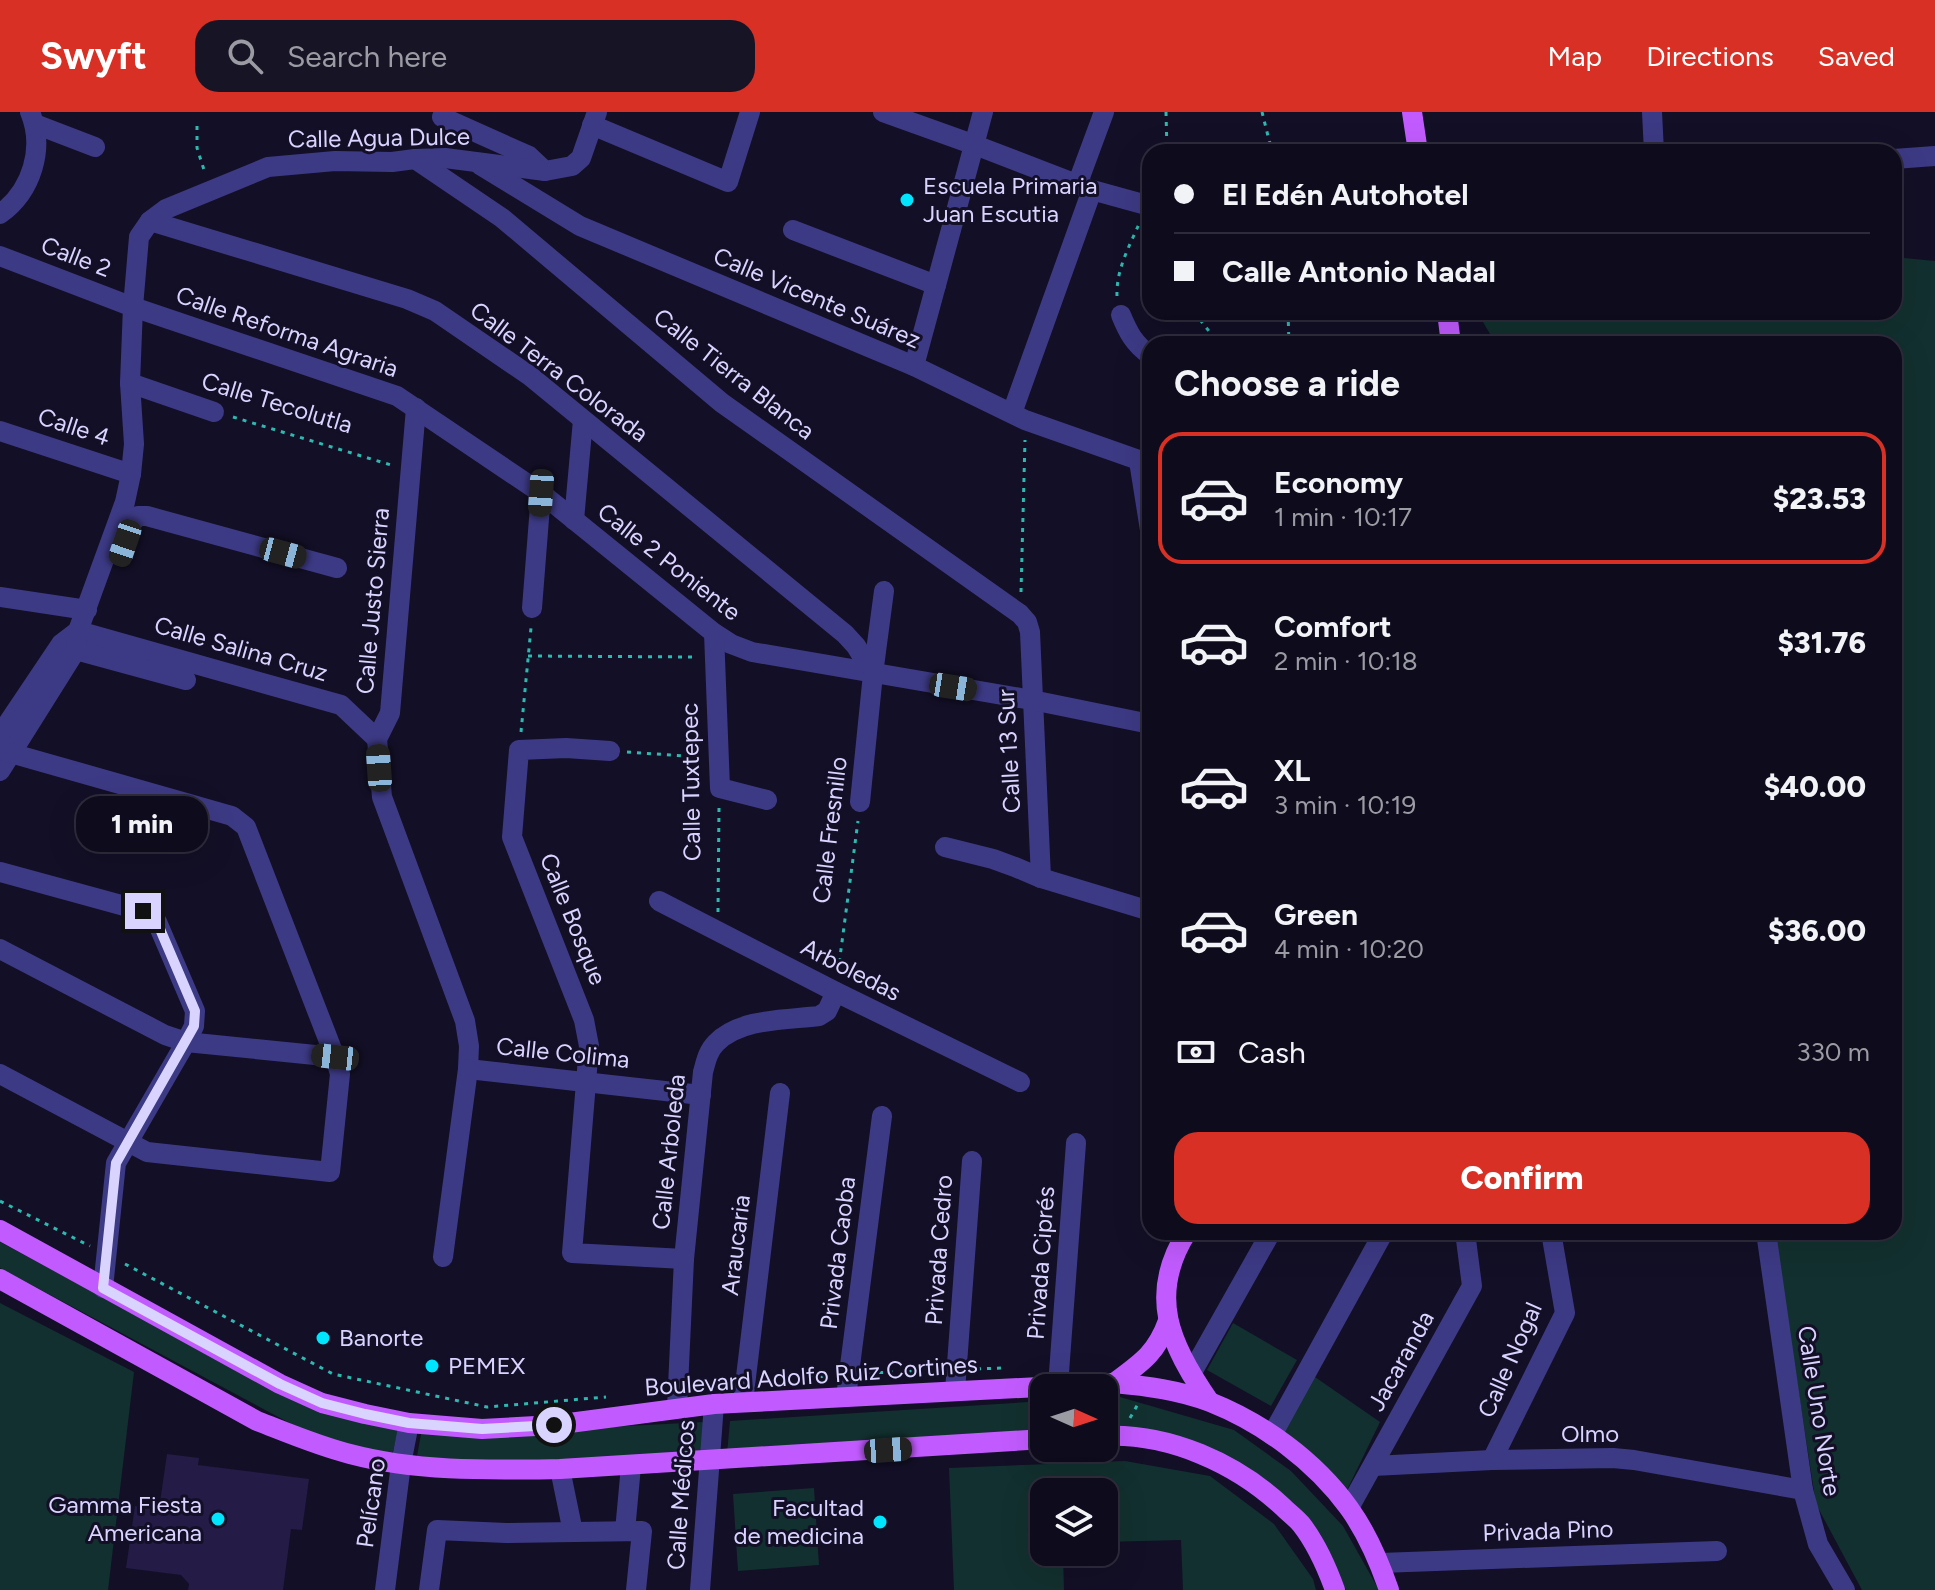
<!DOCTYPE html>
<html lang="en">
<head>
<meta charset="utf-8">
<style>
  :root { --surface:#0e0b1c; --page:#171425; --text:#f1f3f6; --muted:#9b9ba3; --line:#2e2b3b; --accent:#d93025 }
  body { margin:0; font-family:Figtree,sans-serif; background:var(--page); color:var(--text); height:100vh; display:flex; flex-direction:column; font-size:30px; white-space:nowrap }
  * { box-sizing:border-box; margin:0 }
  p { font-size:26px; color:var(--muted) }
  .icon { flex:none; width:44px; height:44px; fill:none; stroke:currentColor; stroke-width:2; stroke-linecap:round; stroke-linejoin:round }
  .map { position:relative; flex:1; overflow:hidden }
  .details { position:absolute; left:1142px; top:224px; width:760px; height:904px; display:flex; flex-direction:column; background:var(--surface); border-radius:24px; box-shadow:0 8px 32px #0002,0 0 0 2px var(--line) }
  .details>* { flex:none }
  .banner { position:absolute; left:1142px; top:32px; width:760px; height:176px; border-radius:24px; box-shadow:0 8px 32px #0002,0 0 0 2px var(--line); display:grid; align-content:center; height:176px; padding:0 32px; background:var(--surface) }
  .needle { width:52px; rotate:93deg }
  .buttons { position:absolute; left:1030px; top:1262px; display:grid; gap:16px }
  .buttons a { display:grid; place-items:center; width:88px; height:88px; border-radius:16px; background:var(--surface); box-shadow:0 8px 32px #0002,0 0 0 2px var(--line); font-size:40px }
  .end { position:absolute; width:36px; height:36px; margin:-18px; border:10px solid #d9d4ff; background:#111; box-shadow:0 0 0 4px #111 }
  .from { border-radius:50% }
  .bubble { position:absolute; height:56px; border-radius:24px; background:var(--surface); box-shadow:0 8px 32px #0002,0 0 0 2px var(--line); font-size:26px; font-weight:800; line-height:56px; text-align:center }
  .car { position:absolute; width:24px; height:48px; margin:-24px -12px; border-radius:10px; box-shadow:0 0 6px 2px #0007; background:linear-gradient(#222 24%,#8ab4d8 0 40%,#222 0 76%,#8ab4d8 0 86%,#222 0) }
  .banner b { display:flex; align-items:center; gap:28px; height:76px; font-size:30px }
  .banner b+b { border-top:2px solid var(--line) }
  .banner i { width:20px; height:20px; background:var(--text) }
  ul { padding:0; list-style:none }
  li { display:flex; align-items:center; gap:24px; height:132px; margin:0 16px 12px; padding:0 16px; border:4px solid transparent; border-radius:24px }
  li div { flex:1 }
  li b { display:block; font-size:30px }
  li em { font-style:normal; font-weight:800 }
  li.on { border-color:var(--accent) }
  li>.icon { width:72px; height:72px; stroke-width:1.5 }
  h2 { padding:0 32px; font-size:36px; line-height:96px }
  .pay { display:flex; align-items:center; gap:20px; height:88px; padding:0 32px; font-size:30px }
  .pay p { margin-inline-start:auto }
  .action { display:flex; gap:16px; margin-top:auto; padding:16px 32px }
  .action a { flex:1; height:92px; border-radius:24px; background:var(--accent); color:#fff; font-size:32px; font-weight:800; line-height:92px; text-align:center }
  header { display:flex; align-items:center; gap:48px; box-sizing:border-box; height:112px; padding:0 40px; background:var(--accent); color:#fff }
  header strong { font-size:38px }
  nav { display:flex; gap:44px; margin-inline-start:auto; font-size:28px }
  .search { width:560px; height:72px; background:var(--page); display:flex; align-items:center; gap:20px; box-sizing:border-box; padding:0 28px; border-radius:24px; color:var(--muted); font-size:30px }
  .map>svg:first-child { display:block }
</style>
</head>
<body>
<header>
<strong>Swyft</strong>
<div class="search"><svg class="icon" aria-label="search" viewBox="0 0 24 24"><circle cx="10" cy="10" r="6"/><path d="M15 15l6 6"/></svg>Search here</div>
<nav><a>Map</a><a>Directions</a><a>Saved</a></nav>
</header>
<div class="map">
<svg width="1935" height="1478" viewBox="0 0 1935 1478">
  <rect width="100%" height="100%" fill="#130f26"/>
  <g fill="#12302f">
    <path d="M1894,145L1935,149V1478H1862L1816,1392L1774,1120H1894V232H1496L1477,200H1894Z"/>
    <path d="M0,1130L307,1294L399,1316L391,1347L299,1316L0,1156Z"/>
    <path d="M0,1191L134,1260L108,1478H0Z"/>
    <path d="M1233,1211L1297,1248L1271,1294L1207,1258Z"/>
    <path d="M1312,1263L1380,1310L1346,1380L1279,1316Z"/>
    <path d="M1120,1285L1234,1318L1291,1359L1343,1414L1379,1478H1346L1321,1423L1265,1367L1228,1345L1104,1318V1286Z"/>
    <path d="M1044,1289V1322L727,1342L730,1309Z"/>
    <path d="M704,1310L702,1344L497,1354L417,1344L422,1317L496,1321Z"/>
    <path d="M1125,1349L1210,1364L1274,1412L1313,1467L1316,1478H1183L1181,1428L1104,1430V1380H1044V1440H1063L1064,1478H954L949,1356Z"/>
    <path d="M814,1376L819,1453L738,1459L733,1382Z"/>
  </g>
  <path fill="#241b47" d="M167,1342L199,1346L198,1353L309,1367L302,1418L291,1417L283,1478H188L189,1472L181,1463L126,1456L135,1394L159,1397Z"/>
  <g fill="none" stroke-linecap="round" stroke-linejoin="round">
    <g stroke="#2fb8b0" stroke-width="3" stroke-dasharray="4 6" stroke-linecap="butt">
      <path d="M1166,0L1167,40"/>
      <path d="M1262,0L1272,40"/>
      <path d="M197,14V36L205,61"/>
      <path d="M1117,184C1116,158 1129,135 1139,112"/>
      <path d="M1194,200L1219,232"/>
      <path d="M1288,200L1289,232"/>
      <path d="M233,305L391,353"/>
      <path d="M1021,480L1025,328"/>
      <path d="M528,544L695,545"/>
      <path d="M521,620L531,516"/>
      <path d="M627,640L699,645"/>
      <path d="M718,800L719,696"/>
      <path d="M838,860L858,709"/>
      <path d="M0,1089L90,1134"/>
      <path d="M125,1152L333,1262L487,1295L606,1285"/>
      <path d="M977,1257L1001,1256"/>
      <path d="M869,1261L937,1258"/>
      <path d="M789,1267L829,1264"/>
      <path d="M1130,1306L1138,1292"/>
    </g>
    <g stroke="#3d3a85" stroke-width="20">
      <path d="M883,0L975,33L1092,78L1150,94"/>
      <path d="M1652,0L1654,40"/>
      <path d="M442,5L529,44L545,59"/>
      <path d="M35,12L95,35"/>
      <path d="M592,13L728,70L750,0"/>
      <path d="M415,47L502,106L722,291L1020,502L1027,510L1030,520L1041,766"/>
      <path d="M1894,47L1935,44"/>
      <path d="M480,53L580,114L914,254L1025,308L1150,352"/>
      <path d="M1077,73L1104,0"/>
      <path d="M0,102C32,79 45,36 30,0"/>
      <path d="M150,109L407,187L435,199L530,264L845,522L856,534L873,562"/>
      <path d="M793,118L936,173"/>
      <path d="M0,144L133,195L397,284L541,381L714,521L731,532L752,540L1032,588L1150,612"/>
      <path d="M1121,203C1128,220 1134,232 1150,243"/>
      <path d="M914,254L983,0"/>
      <path d="M130,271L214,300"/>
      <path d="M416,296L390,601L377,627L382,685L465,909L469,934L468,957L443,1145"/>
      <path d="M1012,301L1092,78"/>
      <path d="M0,319L131,362"/>
      <path d="M1139,349L1150,418"/>
      <path d="M574,408L583,308"/>
      <path d="M123,434L131,412L138,404H147L337,456"/>
      <path d="M0,485L87,498"/>
      <path d="M532,496L541,381"/>
      <path d="M78,519L341,593L377,627"/>
      <path d="M714,521L720,676L767,688"/>
      <path d="M76,538L186,568"/>
      <path d="M0,623L61,532L78,519"/>
      <path d="M610,639L566,636L519,638L512,725L584,908L589,934L572,1141L684,1147"/>
      <path d="M0,659L76,538L78,519L125,390L131,362L134,332L130,271L133,195L139,125L150,109L166,97L268,55L335,49L392,50L415,47L445,46L545,59L572,54L581,46L597,0"/>
      <path d="M860,690L873,562L884,479"/>
      <path d="M945,735L993,747L1015,755L1041,766L1150,799"/>
      <path d="M0,760L143,799L157,810L195,899L194,914L186,930L116,1051L103,1176"/>
      <path d="M659,789L836,880L1020,970"/>
      <path d="M0,837L165,923L186,930L335,945"/>
      <path d="M468,957L701,983"/>
      <path d="M0,962L147,1040L330,1060L340,962L335,945L246,715L232,704L0,638"/>
      <path d="M1766,1120L1803,1378L1818,1432L1845,1478"/>
      <path d="M1191,1262L1271,1120"/>
      <path d="M1058,1274L1076,1031"/>
      <path d="M955,1279L972,1049"/>
      <path d="M846,1285L882,1004"/>
      <path d="M743,1290L780,981"/>
      <path d="M677,1296L684,1147L703,960C706,949 708,939 716,931C740,906 787,908 819,904L827,899L836,880"/>
      <path d="M1272,1323L1381,1125L1380,1120"/>
      <path d="M1492,1348L1565,1201L1551,1120"/>
      <path d="M1373,1354L1492,1348L1613,1346L1634,1348L1803,1378"/>
      <path d="M560,1357L573,1420"/>
      <path d="M1349,1396L1472,1174L1465,1120"/>
      <path d="M625,1419L631,1354"/>
      <path d="M1380,1451L1717,1439"/>
      <path d="M385,1478L401,1352L409,1311"/>
      <path d="M429,1478L437,1418L506,1421L642,1419L636,1478"/>
      <path d="M700,1478L714,1292"/>
    </g>
    <g stroke="#c25bff" stroke-width="20">
      <path d="M1412,0L1418,40"/>
      <path d="M1447,200L1451,232"/>
      <path d="M0,1118L280,1272L322,1291L365,1302L409,1311L482,1317L554,1313L714,1292L1114,1271C1146,1274 1179,1278 1210,1290C1263,1311 1315,1349 1349,1396C1367,1421 1379,1449 1389,1478"/>
      <path d="M1187,1120C1147,1183 1170,1233 1209,1289"/>
      <path d="M0,1167L257,1309C288,1321 318,1334 350,1342C418,1360 490,1358 560,1357L1044,1327"/>
      <path d="M1114,1271C1141,1251 1156,1242 1168,1209"/>
      <path d="M1104,1324C1169,1321 1236,1351 1283,1395C1289,1401 1296,1406 1301,1412C1316,1431 1327,1456 1335,1478"/>
    </g>
  </g>
  <g fill="none" stroke-linecap="round" stroke-linejoin="round">
    <path stroke="#d9d4ff" stroke-width="10" d="M143,799L157,810L195,899L194,914L116,1051L103,1176L280,1272L322,1291L365,1302L409,1311L482,1317L554,1313"/>
  </g>
  <g fill="#00e5ff" stroke="#130f26" stroke-width="3">
    <circle cx="907" cy="88" r="8"/>
    <circle cx="323" cy="1226" r="8"/>
    <circle cx="432" cy="1254" r="8"/>
    <circle cx="218" cy="1407" r="8"/>
    <circle cx="880" cy="1410" r="8"/>
  </g>
  <g text-anchor="middle" stroke-width="6" stroke-linejoin="round" paint-order="stroke">
    <g font-size="24" fill="#d9d4ff" stroke="#130f26">
      <text transform="translate(379 26) rotate(-1)" y="8">Calle Agua Dulce</text>
      <text transform="translate(76 145) rotate(21)" y="8">Calle 2</text>
      <text transform="translate(817 186) rotate(23)" y="8">Calle Vicente Suárez</text>
      <text transform="translate(287 220) rotate(19)" y="8">Calle Reforma Agraria</text>
      <text transform="translate(559 260) rotate(37)" y="8">Calle Terra Colorada</text>
      <text transform="translate(734 262) rotate(38)" y="8">Calle Tierra Blanca</text>
      <text transform="translate(277 291) rotate(17)" y="8">Calle Tecolutla</text>
      <text transform="translate(74 315) rotate(18)" y="8">Calle 4</text>
      <text transform="translate(669 450) rotate(38)" y="8">Calle 2 Poniente</text>
      <text transform="translate(373 489) rotate(-85)" y="8">Calle Justo Sierra</text>
      <text transform="translate(241 537) rotate(16)" y="8">Calle Salina Cruz</text>
      <text transform="translate(1009 639) rotate(-93)" y="8">Calle 13 Sur</text>
      <text transform="translate(691 670) rotate(-91)" y="8">Calle Tuxtepec</text>
      <text transform="translate(830 718) rotate(-83)" y="8">Calle Fresnillo</text>
      <text transform="translate(573 807) rotate(68)" y="8">Calle Bosque</text>
      <text transform="translate(851 858) rotate(27)" y="8">Arboledas</text>
      <text transform="translate(563 941) rotate(6)" y="8">Calle Colima</text>
      <text transform="translate(669 1040) rotate(-84)" y="8">Calle Arboleda</text>
      <text transform="translate(736 1133) rotate(-83)" y="8">Araucaria</text>
      <text transform="translate(939 1138) rotate(-86)" y="8">Privada Cedro</text>
      <text transform="translate(838 1141) rotate(-83)" y="8">Privada Caoba</text>
      <text transform="translate(1041 1151) rotate(-86)" y="8">Privada Ciprés</text>
      <text transform="translate(1510 1248) rotate(-66)" y="8">Calle Nogal</text>
      <text transform="translate(1401 1249) rotate(-61)" y="8">Jacaranda</text>
      <text transform="translate(811 1264) rotate(-4)" y="8">Boulevard Adolfo Ruiz Cortines</text>
      <text transform="translate(1819 1299) rotate(81)" y="8">Calle Uno Norte</text>
      <text x="1590" y="1330">Olmo</text>
      <text transform="translate(681 1383) rotate(-86)" y="8">Calle Médicos</text>
      <text transform="translate(371 1391) rotate(-82)" y="8">Pelícano</text>
      <text transform="translate(1548 1419) rotate(-2)" y="8">Privada Pino</text>
    </g>
    <g font-size="24" fill="#d9d4ff" stroke="#130f26" text-anchor="start">
      <text x="923" y="82">Escuela Primaria<tspan x="923" dy="28">Juan Escutia</tspan></text>
      <text x="339" y="1234">Banorte</text>
      <text x="448" y="1262">PEMEX</text>
      <text x="202" y="1401" text-anchor="end">Gamma Fiesta<tspan x="202" dy="28">Americana</tspan></text>
      <text x="864" y="1404" text-anchor="end">Facultad<tspan x="864" dy="28">de medicina</tspan></text>
    </g>
  </g>
</svg>
<div class="buttons">
<a><svg class="needle" viewBox="-14 -14 28 28"><path d="M0-13l5 13h-10z" fill="#e53935"/><path d="M0 13l5-13h-10z" fill="#9b9ba3"/></svg></a>
<a><svg class="icon" aria-label="layers" viewBox="0 0 24 24"><path d="M12 4l9 5-9 5-9-5zM3 14l9 5 9-5"/></svg></a>
</div>
<i class="end from" style="left:554px;top:1313px"></i>
<i class="end" style="left:143px;top:799px"></i>
<div class="bubble" style="left:76px;top:684px;width:132px">1 min</div>
<i class="car" style="left:541px;top:381px;rotate:184deg"></i>
<i class="car" style="left:125px;top:431px;rotate:199deg"></i>
<i class="car" style="left:283px;top:441px;rotate:105deg"></i>
<i class="car" style="left:953px;top:575px;rotate:99deg"></i>
<i class="car" style="left:379px;top:656px;rotate:356deg"></i>
<i class="car" style="left:335px;top:945px;rotate:276deg"></i>
<i class="car" style="left:888px;top:1338px;rotate:86deg"></i>
<div class="banner">
<b><i class="from"></i>El Edén Autohotel</b>
<b><i></i>Calle Antonio Nadal</b>
</div>
<section class="details">
<h2>Choose a ride</h2>
<ul>
<li class="on"><svg class="icon" aria-label="car" viewBox="0 0 24 24"><path d="M5 17H2v-5l4-1 3-4h7l3 4 3 1v5h-3M9 17h6M6 11h13"/><circle cx="7" cy="17" r="2"/><circle cx="17" cy="17" r="2"/></svg><div><b>Economy</b><p>1 min · 10:17</p></div><em>$23.53</em></li>
<li><svg class="icon" aria-label="car" viewBox="0 0 24 24"><path d="M5 17H2v-5l4-1 3-4h7l3 4 3 1v5h-3M9 17h6M6 11h13"/><circle cx="7" cy="17" r="2"/><circle cx="17" cy="17" r="2"/></svg><div><b>Comfort</b><p>2 min · 10:18</p></div><em>$31.76</em></li>
<li><svg class="icon" aria-label="car" viewBox="0 0 24 24"><path d="M5 17H2v-5l4-1 3-4h7l3 4 3 1v5h-3M9 17h6M6 11h13"/><circle cx="7" cy="17" r="2"/><circle cx="17" cy="17" r="2"/></svg><div><b>XL</b><p>3 min · 10:19</p></div><em>$40.00</em></li>
<li><svg class="icon" aria-label="car" viewBox="0 0 24 24"><path d="M5 17H2v-5l4-1 3-4h7l3 4 3 1v5h-3M9 17h6M6 11h13"/><circle cx="7" cy="17" r="2"/><circle cx="17" cy="17" r="2"/></svg><div><b>Green</b><p>4 min · 10:20</p></div><em>$36.00</em></li>
</ul>
<div class="pay"><svg class="icon" aria-label="cash" viewBox="0 0 24 24"><path d="M3 7h18v10H3z"/><circle cx="12" cy="12" r="2"/></svg>Cash<p>330 m</p></div>
<div class="action"><a>Confirm</a></div>
</section>
</div>
</body>
</html>
